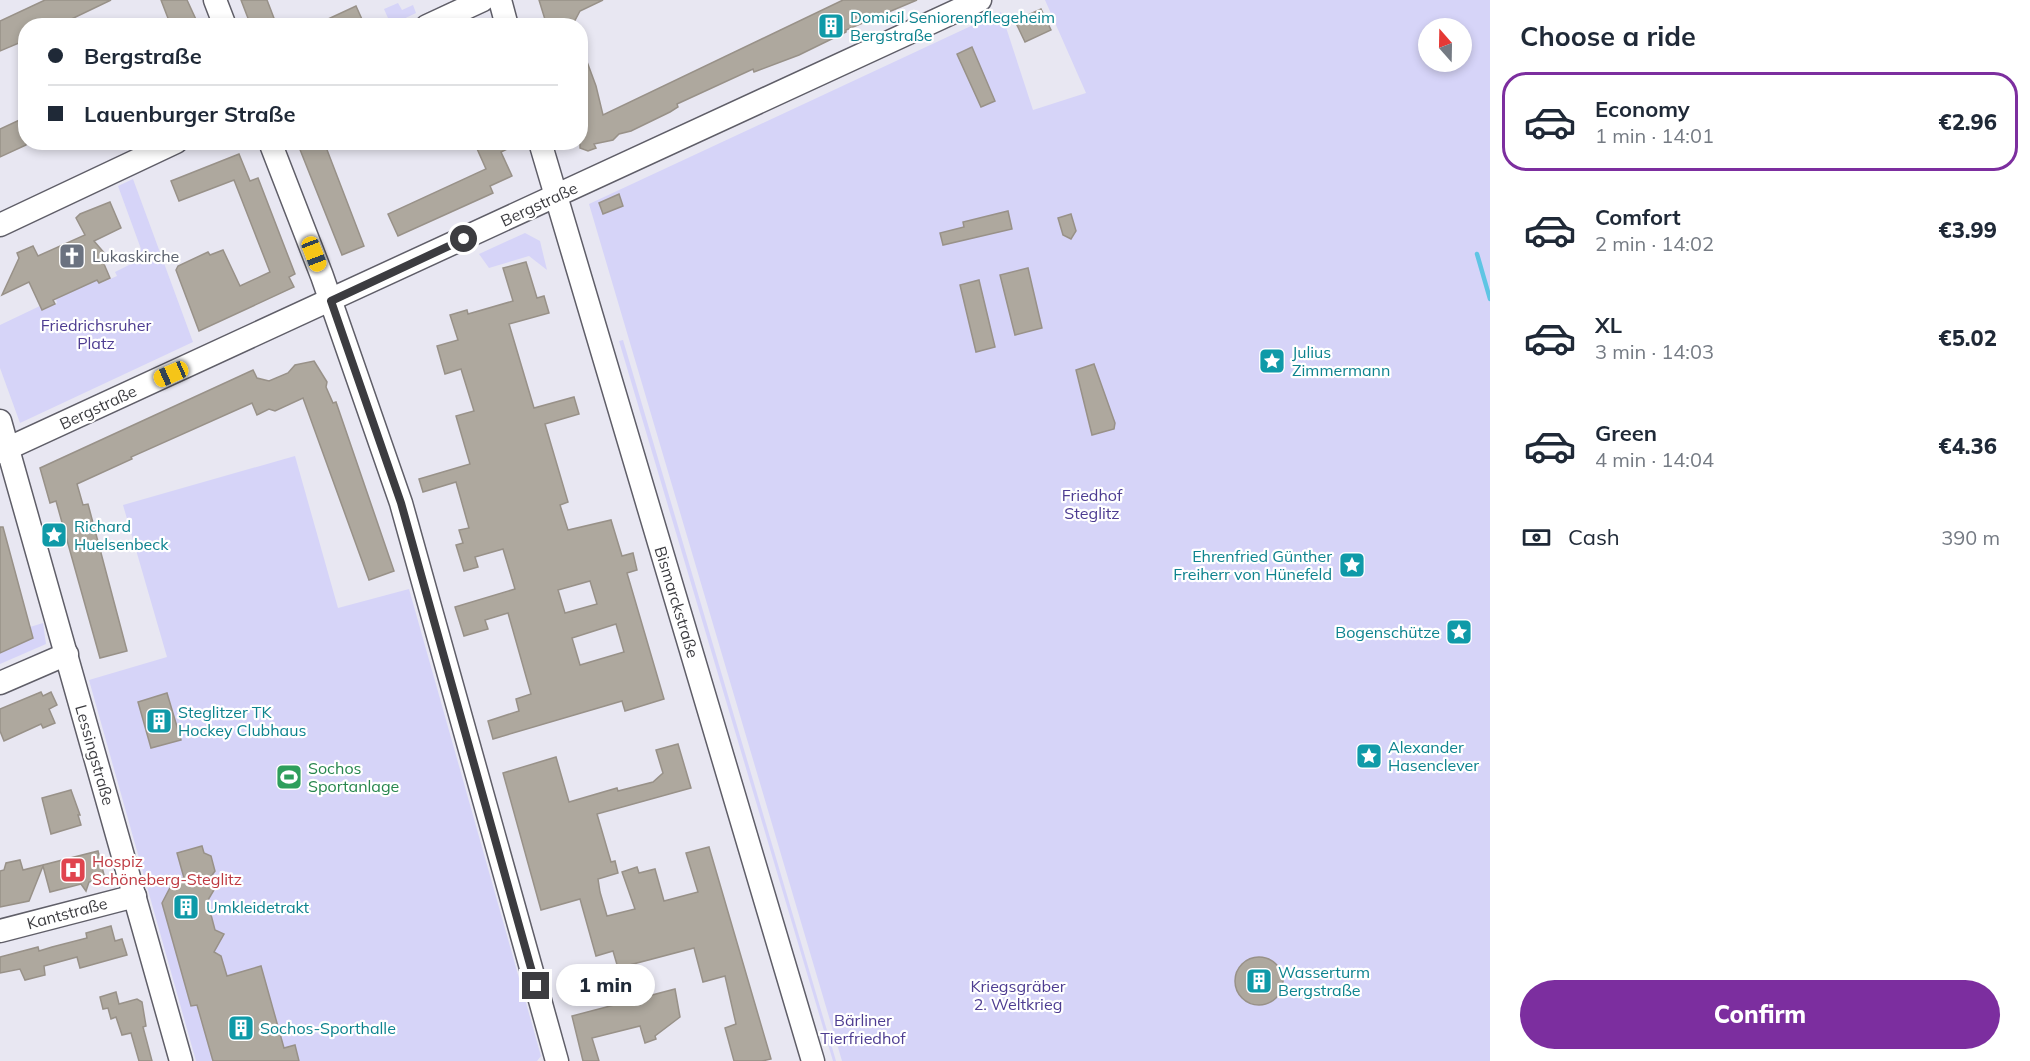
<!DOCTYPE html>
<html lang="en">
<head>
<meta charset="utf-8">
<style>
  :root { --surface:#fff; --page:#f2f2f3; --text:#1f2937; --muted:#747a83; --line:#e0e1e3; --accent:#7c2e9f }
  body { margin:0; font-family:Mulish,sans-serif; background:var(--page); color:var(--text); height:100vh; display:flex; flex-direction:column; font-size:22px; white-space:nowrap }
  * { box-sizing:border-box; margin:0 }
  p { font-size:20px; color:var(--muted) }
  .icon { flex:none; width:33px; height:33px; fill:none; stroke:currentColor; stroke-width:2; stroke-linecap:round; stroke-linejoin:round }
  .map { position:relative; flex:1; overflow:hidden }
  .sheet { display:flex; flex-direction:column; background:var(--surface); width:540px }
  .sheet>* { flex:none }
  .banner { position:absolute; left:18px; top:18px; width:570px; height:132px; border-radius:24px; box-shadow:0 3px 9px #0003; display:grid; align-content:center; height:132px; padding:0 30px; background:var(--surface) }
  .needle { width:39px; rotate:340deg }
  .fabs { position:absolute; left:1418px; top:18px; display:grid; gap:12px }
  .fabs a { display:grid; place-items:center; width:54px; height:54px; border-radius:50%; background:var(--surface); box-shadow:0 3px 9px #0003; font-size:30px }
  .end { position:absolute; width:27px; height:27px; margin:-14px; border:8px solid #3c3c40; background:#fff; box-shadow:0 0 0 3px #fff }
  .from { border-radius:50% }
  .bubble { position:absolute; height:42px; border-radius:21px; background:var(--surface); box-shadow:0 3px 9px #0003; font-size:20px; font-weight:800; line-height:42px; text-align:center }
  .car { position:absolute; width:18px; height:36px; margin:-18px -9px; border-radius:8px; box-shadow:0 0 4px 2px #0007; background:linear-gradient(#f5c518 24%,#345 0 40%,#f5c518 0 76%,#345 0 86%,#f5c518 0) }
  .banner b { display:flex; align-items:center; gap:21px; height:57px; font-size:22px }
  .banner b+b { border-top:2px solid var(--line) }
  .banner i { width:15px; height:15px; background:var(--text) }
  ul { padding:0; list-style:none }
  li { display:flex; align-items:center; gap:18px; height:99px; margin:0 12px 9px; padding:0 18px; border:3px solid transparent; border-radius:24px }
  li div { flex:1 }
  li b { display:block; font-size:22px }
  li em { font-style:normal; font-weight:800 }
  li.on { border-color:var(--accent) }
  li>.icon { width:54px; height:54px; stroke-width:1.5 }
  h2 { padding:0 30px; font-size:27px; line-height:72px }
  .pay { display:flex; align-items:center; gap:15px; height:66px; padding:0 30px; font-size:22px }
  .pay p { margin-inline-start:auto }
  .cta { display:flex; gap:12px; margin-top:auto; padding:12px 30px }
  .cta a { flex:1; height:69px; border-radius:36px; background:var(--accent); color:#fff; font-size:24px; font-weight:800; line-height:69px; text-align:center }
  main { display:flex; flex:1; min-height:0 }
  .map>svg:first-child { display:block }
</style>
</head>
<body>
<main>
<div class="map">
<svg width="1490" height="1061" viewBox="0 0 1490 1061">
  <rect width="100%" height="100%" fill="#e8e7f2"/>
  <g fill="#d6d4f8" fill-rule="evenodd">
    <path d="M1045,0H1490V1061H842L589,204L1001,12L1033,110L1086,93ZM1428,28H1461V62H1428Z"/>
    <path d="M398,3L402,10L413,5L416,13L391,25L384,9Z"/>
    <path d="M133,179L193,342L20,423L0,368V325L42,305L44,310L57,303L56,299L99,279L101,283L117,276L115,272L135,262L141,249L118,186Z"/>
    <path d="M525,233L540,241L547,270L529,256L489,268L479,254Z"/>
    <path d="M623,340L836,1061H833L619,341Z"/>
    <path d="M295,456L338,608L409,589L541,1056L537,1061H196L89,680L167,657L123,505Z"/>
    <path d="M43,623L46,644L0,664V653L33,638L30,627Z"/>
  </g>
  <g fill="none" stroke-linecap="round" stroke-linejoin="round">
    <path stroke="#5fc5e4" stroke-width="4.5" d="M1477,254L1490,299"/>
  </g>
  <g fill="#aea89e" stroke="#989188" stroke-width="1.5" fill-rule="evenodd">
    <path d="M45,0H111L57,26H26V40L0,51V21Z"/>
    <path d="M161,0H187L199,26H171Z"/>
    <path d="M241,0H267L277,26H251Z"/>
    <path d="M539,0H603L580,11L572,26H547Z"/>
    <path d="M843,0H917L846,30V32L799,55L754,72L753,69L677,104L678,107L670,112L631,131L619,134L613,140L594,144L596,148L588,151L580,148V52L583,51L596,86L603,115Z"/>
    <path d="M356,6L365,26H313Z"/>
    <path d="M1041,9L1051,30L1025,42L1015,21Z"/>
    <path d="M972,47L995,101L981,107L957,54Z"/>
    <path d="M26,117V145L0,157V129Z"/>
    <path d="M297,142H324L364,246L342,255Z"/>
    <path d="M474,142H522L501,152L512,176L490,186L493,193L398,236L388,214L486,169Z"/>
    <path d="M239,154L250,181L258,178L295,274L289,277L294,287L199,331L176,270L178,266L208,252L210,255L223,250L240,286L270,272L234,180L179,201L171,181Z"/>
    <path d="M619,194L623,206L603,214L599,203Z"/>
    <path d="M110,202L121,228L94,241L106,255L104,264L110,278L99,283L97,280L53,300L55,304L42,310L29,282L2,295L19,258L17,253L33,246L38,256L85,235L76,218L80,214Z"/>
    <path d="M1008,211L1012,229L943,245L940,233L964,227L963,222Z"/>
    <path d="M1071,214L1076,231L1071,239L1063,235L1058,218Z"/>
    <path d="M526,262L537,298L544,296L549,313L509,324L534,408L574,397L579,414L545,424L568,502L560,505L568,530L611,520L622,556L633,553L637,570L627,573L664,699L625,711L622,701L493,739L488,721L519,711L516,699L531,694L508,613L485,620L488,629L464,636L455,607L515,589L503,549L475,557L478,567L464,571L456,545L463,543L459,530L469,528L456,482L423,492L419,479L470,464L456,416L474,411L461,369L445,374L437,346L458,340L450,315L467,310L468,314L513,301L503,268ZM590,581L597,604L565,613L558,590ZM616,624L624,652L580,665L572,638Z"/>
    <path d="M1028,268L1042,328L1015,335L1000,275Z"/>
    <path d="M979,280L995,347L976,352L960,285Z"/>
    <path d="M314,361L327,382L326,387L333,403L336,402L394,571L369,580L303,398L275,411L269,409L257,415L252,403L131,457L132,459L77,484L83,505L88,504L127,651L100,658L56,501L50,503L40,468L253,370L257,378L269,381L288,373L295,365Z"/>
    <path d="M1094,364L1115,423L1114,429L1092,435L1076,370Z"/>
    <path d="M0,527H3L33,638L0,653Z"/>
    <path d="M41,692L43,696L51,692L57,705L49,709L55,723L43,728L41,724L4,741L0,731V709Z"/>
    <path d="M167,693L181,740L151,748L138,702Z"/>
    <path d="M678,744L691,788L597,814L611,862L615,861L618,873L598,879L600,892L607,916L635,909L622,872L637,867L639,873L655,869L664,901L698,892L686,853L709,847L769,1052L771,1059L762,1061H734L725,1028L736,1024L725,976L703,982L694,948L618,968L613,951L596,956L580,899L541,910L503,773L556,757L569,802L617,788L618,791L653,782L663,773L656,750Z"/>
    <path d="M71,790L80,815H78L81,825L51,834L42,798Z"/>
    <path d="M202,846L204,853L211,856L215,871L210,878L214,890L208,900L210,911L215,930L224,934L214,952L221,956L227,976L261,966L284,1048L295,1045L299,1061H213L197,1005L191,1006L162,903L174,880L184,878L177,853Z"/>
    <path d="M98,851L104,875L99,876L100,879L89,882L86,891L81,884L50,892L43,866L29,901L0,907V871L4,870L6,863L20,860L23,870Z"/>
    <path d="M111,926L115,941L122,939L127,955L80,968L77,957L44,966L45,975L25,980L20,969L0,973V957L38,947L39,951L52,947L87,938L86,933Z"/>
    <circle cx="1259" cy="981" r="24"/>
    <path d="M675,989L680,1017L655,1036L656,1039L645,1043L640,1026L592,1038L599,1061H583L572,1016Z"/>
    <path d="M116,992L119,1004L137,999L142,1002L146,1026L143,1027L152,1061H139L131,1033L122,1035L116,1017L111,1019L108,1008L103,1009L100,997Z"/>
  </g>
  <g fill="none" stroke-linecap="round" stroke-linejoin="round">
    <defs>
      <g id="minor">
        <path d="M215,0L225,26"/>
        <path d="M500,0L507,26"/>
        <path d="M427,26L483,0"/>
        <path d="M270,142L322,276L401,503L557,1061"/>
        <path d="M540,142L813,1061"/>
        <path d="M0,225L176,142"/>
        <path d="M0,421L181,1061"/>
        <path d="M0,452L980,0"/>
        <path d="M0,683L67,654"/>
        <path d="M0,931L135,896"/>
      </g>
    </defs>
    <use href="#minor" stroke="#5f5e68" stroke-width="25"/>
    <use href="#minor" stroke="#fff" stroke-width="22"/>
  </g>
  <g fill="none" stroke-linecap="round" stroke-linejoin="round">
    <path stroke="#3c3c40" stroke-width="8" d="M464,239L331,301L401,503L536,986"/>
  </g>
  <defs>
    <symbol id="building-square" viewBox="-11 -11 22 22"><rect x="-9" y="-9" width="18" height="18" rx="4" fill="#0f9aa8" stroke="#fff"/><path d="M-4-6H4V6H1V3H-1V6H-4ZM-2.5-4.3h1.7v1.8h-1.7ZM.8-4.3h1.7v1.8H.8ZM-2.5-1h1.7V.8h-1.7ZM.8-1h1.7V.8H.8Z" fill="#fff"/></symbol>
    <symbol id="church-square" viewBox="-11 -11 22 22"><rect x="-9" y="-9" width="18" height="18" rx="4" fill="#6b7280" stroke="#fff"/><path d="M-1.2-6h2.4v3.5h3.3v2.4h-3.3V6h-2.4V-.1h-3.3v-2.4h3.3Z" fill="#fff"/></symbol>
    <symbol id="sight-square" viewBox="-11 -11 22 22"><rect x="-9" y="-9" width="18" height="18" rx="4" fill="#0f9aa8" stroke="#fff"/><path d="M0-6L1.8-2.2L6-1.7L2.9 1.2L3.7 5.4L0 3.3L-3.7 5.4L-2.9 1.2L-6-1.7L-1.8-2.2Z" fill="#fff"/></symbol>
    <symbol id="stadium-square" viewBox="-11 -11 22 22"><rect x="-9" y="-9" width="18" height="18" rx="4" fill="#2e9e5b" stroke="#fff"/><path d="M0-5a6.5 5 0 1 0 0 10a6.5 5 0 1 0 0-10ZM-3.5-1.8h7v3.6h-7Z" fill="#fff"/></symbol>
    <symbol id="hospital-square" viewBox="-11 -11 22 22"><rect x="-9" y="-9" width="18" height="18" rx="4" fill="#e0444e" stroke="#fff"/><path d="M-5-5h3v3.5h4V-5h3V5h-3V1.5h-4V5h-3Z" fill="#fff"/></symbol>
  </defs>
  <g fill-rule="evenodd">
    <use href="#building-square" x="816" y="11" width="30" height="30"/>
    <use href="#church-square" x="57" y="241" width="30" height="30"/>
    <use href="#sight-square" x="1257" y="346" width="30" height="30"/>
    <use href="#sight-square" x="39" y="520" width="30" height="30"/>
    <use href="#sight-square" x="1337" y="550" width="30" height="30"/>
    <use href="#sight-square" x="1444" y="617" width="30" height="30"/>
    <use href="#building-square" x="144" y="706" width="30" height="30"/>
    <use href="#sight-square" x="1354" y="741" width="30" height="30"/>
    <use href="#stadium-square" x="274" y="762" width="30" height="30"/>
    <use href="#hospital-square" x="58" y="855" width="30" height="30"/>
    <use href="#building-square" x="171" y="892" width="30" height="30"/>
    <use href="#building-square" x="1244" y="966" width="30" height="30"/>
    <use href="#building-square" x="226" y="1013" width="30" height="30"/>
  </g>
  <g text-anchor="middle" stroke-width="4.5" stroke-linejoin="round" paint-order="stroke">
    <g font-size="16" fill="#0d838f" stroke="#fff" text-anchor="start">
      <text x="850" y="23">Domicil Seniorenpflegeheim<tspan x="850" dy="18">Bergstraße</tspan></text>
      <text x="1292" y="358">Julius<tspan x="1292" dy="18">Zimmermann</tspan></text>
      <text x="74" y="532">Richard<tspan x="74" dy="18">Huelsenbeck</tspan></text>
      <text x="1332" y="562" text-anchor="end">Ehrenfried Günther<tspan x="1332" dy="18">Freiherr von Hünefeld</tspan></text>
      <text x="1440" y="638" text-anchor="end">Bogenschütze</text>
      <text x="178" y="718">Steglitzer TK<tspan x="178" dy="18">Hockey Clubhaus</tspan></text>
      <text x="1388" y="753">Alexander<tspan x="1388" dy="18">Hasenclever</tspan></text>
      <text x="206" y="913">Umkleidetrakt</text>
      <text x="1278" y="978">Wasserturm<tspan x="1278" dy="18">Bergstraße</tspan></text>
      <text x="260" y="1034">Sochos-Sporthalle</text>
    </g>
    <g font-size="16" fill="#3c3c40" stroke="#fff">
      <text transform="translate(539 204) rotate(-25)" y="6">Bergstraße</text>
      <text transform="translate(98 407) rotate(-25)" y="6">Bergstraße</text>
      <text transform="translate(677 602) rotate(73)" y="6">Bismarckstraße</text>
      <text transform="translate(95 755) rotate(74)" y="6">Lessingstraße</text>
      <text transform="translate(67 913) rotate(-15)" y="6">Kantstraße</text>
    </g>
    <g font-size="16" fill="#5b616d" stroke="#fff" text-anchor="start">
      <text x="92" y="262">Lukaskirche</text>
    </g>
    <g font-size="16" fill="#4d3c91" stroke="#fff">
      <text x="96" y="331">Friedrichsruher<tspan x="96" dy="18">Platz</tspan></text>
      <text x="1092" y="501">Friedhof<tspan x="1092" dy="18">Steglitz</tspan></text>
      <text x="1018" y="992">Kriegsgräber<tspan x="1018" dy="18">2. Weltkrieg</tspan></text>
      <text x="863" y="1026">Bärliner<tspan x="863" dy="18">Tierfriedhof</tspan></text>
    </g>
    <g font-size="16" fill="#27864d" stroke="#fff" text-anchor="start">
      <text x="308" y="774">Sochos<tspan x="308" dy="18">Sportanlage</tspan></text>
    </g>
    <g font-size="16" fill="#be3a42" stroke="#fff" text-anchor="start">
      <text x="92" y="867">Hospiz<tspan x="92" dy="18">Schöneberg-Steglitz</tspan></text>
    </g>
  </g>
</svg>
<div class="fabs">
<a><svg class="needle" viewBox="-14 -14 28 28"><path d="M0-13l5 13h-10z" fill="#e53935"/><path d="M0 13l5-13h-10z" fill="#747a83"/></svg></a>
</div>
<i class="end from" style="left:464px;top:239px"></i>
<i class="end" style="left:536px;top:986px"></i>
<div class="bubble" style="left:556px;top:964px;width:99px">1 min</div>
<i class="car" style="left:314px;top:254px;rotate:159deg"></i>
<i class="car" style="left:171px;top:374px;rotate:246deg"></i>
<div class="banner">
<b><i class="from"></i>Bergstraße</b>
<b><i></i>Lauenburger Straße</b>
</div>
</div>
<section class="sheet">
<h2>Choose a ride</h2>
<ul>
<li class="on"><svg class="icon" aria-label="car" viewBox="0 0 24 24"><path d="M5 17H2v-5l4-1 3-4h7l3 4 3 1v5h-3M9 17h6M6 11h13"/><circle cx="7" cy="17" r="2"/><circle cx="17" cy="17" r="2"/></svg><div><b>Economy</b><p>1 min · 14:01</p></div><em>€2.96</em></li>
<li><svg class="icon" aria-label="car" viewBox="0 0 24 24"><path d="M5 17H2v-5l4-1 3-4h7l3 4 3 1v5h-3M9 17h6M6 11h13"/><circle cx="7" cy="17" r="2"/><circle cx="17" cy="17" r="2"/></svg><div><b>Comfort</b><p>2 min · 14:02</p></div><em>€3.99</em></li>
<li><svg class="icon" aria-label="car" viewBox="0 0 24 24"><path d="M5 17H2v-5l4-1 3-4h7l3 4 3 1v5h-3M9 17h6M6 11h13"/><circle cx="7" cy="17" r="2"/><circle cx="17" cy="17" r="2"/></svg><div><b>XL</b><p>3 min · 14:03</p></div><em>€5.02</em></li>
<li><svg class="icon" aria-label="car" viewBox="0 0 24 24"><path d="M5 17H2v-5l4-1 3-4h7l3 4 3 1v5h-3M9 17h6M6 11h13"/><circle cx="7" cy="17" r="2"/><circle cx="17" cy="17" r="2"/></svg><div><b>Green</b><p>4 min · 14:04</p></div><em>€4.36</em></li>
</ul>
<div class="pay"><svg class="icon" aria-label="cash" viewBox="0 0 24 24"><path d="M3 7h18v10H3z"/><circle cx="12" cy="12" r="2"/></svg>Cash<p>390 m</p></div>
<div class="cta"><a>Confirm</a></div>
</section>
</main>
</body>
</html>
